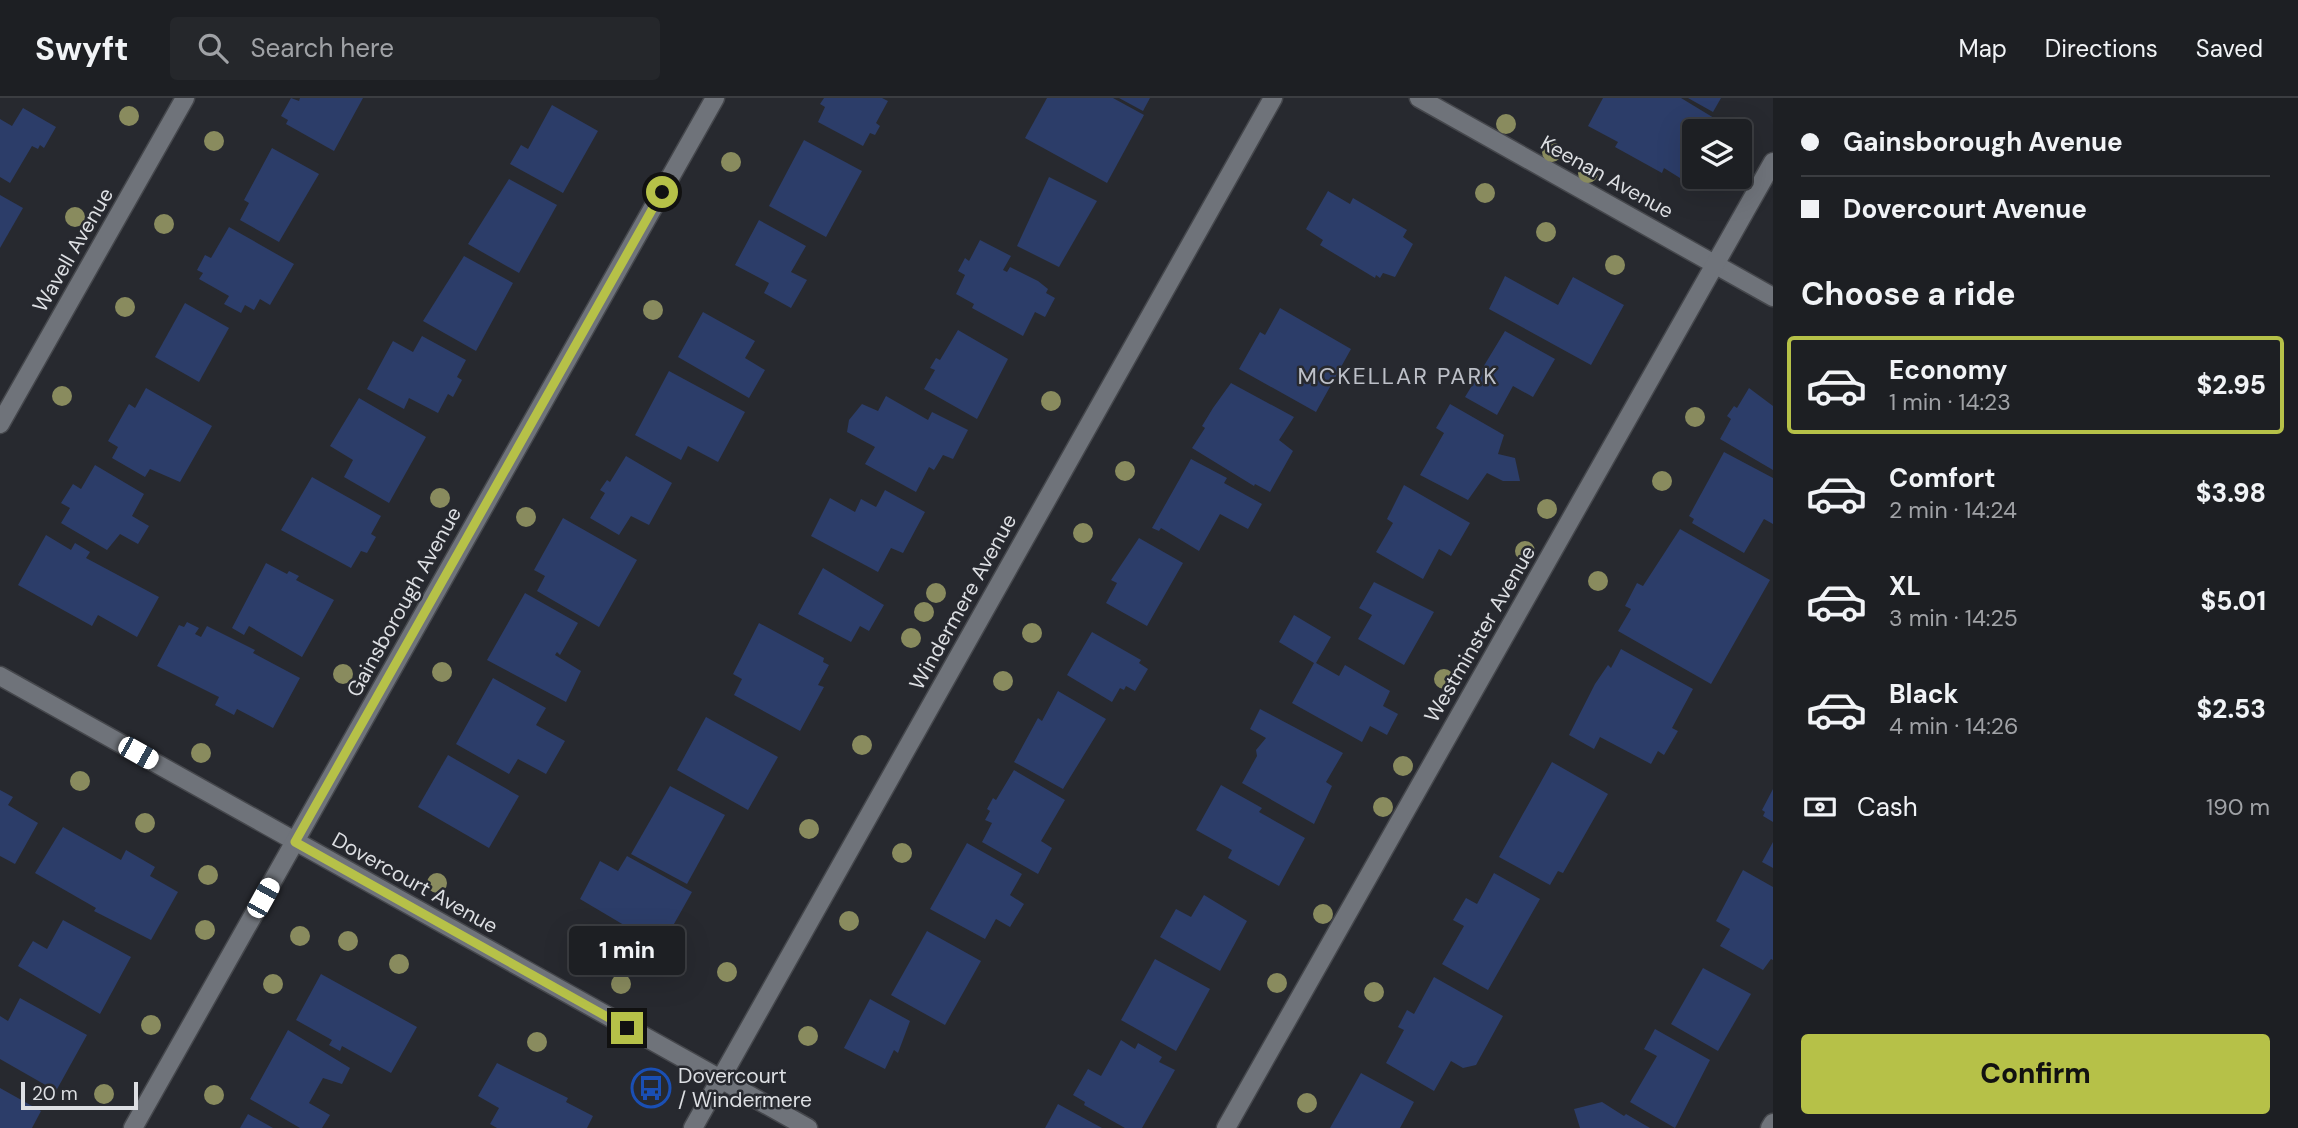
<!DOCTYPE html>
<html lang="en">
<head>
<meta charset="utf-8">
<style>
  :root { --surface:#1d1f23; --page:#25272b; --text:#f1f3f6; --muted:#a0a2a6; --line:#3b3d41; --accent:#b6c148 }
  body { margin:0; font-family:"DM Sans",sans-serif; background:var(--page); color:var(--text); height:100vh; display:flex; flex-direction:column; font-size:26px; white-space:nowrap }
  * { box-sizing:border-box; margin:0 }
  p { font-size:23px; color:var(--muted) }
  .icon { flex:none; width:38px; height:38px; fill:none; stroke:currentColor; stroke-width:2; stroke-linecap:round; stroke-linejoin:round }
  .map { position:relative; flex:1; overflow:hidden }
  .side { display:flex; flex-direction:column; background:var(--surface); width:525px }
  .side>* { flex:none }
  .hud { display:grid; align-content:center; height:154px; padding:0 28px; background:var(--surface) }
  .controls { position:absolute; left:1682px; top:21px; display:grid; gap:14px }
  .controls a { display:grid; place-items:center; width:70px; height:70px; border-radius:7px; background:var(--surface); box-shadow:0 7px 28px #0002,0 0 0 2px var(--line); font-size:35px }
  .scale { position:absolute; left:21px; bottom:18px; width:117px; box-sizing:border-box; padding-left:7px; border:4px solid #dddfe3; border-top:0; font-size:19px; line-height:24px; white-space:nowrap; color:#dddfe3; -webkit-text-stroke:5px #27292f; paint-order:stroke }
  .end { position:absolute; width:32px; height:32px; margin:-16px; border:9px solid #b6c148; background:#111; box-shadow:0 0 0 4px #111 }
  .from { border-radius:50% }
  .bubble { position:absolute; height:49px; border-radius:7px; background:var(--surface); box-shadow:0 7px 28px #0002,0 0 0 2px var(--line); font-size:23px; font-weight:800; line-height:49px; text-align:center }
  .car { position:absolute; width:21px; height:42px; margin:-21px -10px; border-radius:9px; box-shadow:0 0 5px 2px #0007; background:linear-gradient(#fff 24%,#345 0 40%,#fff 0 76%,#345 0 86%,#fff 0) }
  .hud b { display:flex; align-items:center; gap:24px; height:66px; font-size:26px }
  .hud b+b { border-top:2px solid var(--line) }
  .hud i { width:18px; height:18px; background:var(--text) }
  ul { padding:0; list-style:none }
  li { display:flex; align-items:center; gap:21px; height:98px; margin:0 14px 10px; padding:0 14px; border:4px solid transparent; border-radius:7px }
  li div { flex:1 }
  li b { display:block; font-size:26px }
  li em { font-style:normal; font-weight:800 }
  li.active { border-color:var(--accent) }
  li>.icon { width:63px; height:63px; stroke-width:1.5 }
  h2 { padding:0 28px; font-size:32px; line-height:84px }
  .pay { display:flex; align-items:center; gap:18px; height:77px; padding:0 28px; font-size:26px }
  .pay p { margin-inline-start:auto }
  .primary-button { display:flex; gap:14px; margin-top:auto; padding:14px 28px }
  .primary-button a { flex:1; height:80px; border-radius:7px; background:var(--accent); color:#111; font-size:28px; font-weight:800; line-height:80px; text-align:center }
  header { display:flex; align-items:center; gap:42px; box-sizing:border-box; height:98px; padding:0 35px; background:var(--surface); border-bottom:2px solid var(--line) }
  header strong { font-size:33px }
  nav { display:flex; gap:38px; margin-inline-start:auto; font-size:24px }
  .search { width:490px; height:63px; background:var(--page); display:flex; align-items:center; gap:18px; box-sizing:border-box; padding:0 24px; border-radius:7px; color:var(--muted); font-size:26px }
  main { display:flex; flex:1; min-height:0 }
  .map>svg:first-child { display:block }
</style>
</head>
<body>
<header>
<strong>Swyft</strong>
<div class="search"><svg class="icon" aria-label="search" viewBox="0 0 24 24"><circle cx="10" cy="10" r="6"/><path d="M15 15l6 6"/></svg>Search here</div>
<nav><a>Map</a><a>Directions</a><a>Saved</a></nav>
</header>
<main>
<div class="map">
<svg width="1773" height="1030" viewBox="0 0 1773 1030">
  <rect width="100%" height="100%" fill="#27292f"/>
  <g fill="#2c3d69">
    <path d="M291,0L299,3L300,0H363L334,53L286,26L288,22L281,18Z"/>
    <path d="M824,0H882L888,3L876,25L880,28L875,37L870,35L863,48L818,24L825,9L820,6Z"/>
    <path d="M1047,0H1113L1144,17L1107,85L1025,40Z"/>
    <path d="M1119,0H1150L1143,13Z"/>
    <path d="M1603,0H1681L1714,20L1706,33H1694V55L1680,80L1664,70L1662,75L1615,49L1618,44L1588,28Z"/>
    <path d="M1688,0H1721L1713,14Z"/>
    <path d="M552,7L598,33L563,95L510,66L521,47L528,51Z"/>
    <path d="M23,10L56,29L44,50L40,47L38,51L32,48L10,85L0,79V21L12,28Z"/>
    <path d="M804,42L862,73L826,139L769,108Z"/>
    <path d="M272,50L319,76L279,144L240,122L249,105L244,102Z"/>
    <path d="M1049,79L1097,103L1059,169L1017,148Z"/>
    <path d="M509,81L557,107L519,175L468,146Z"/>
    <path d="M1328,93L1350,106L1353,100L1407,132L1403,139L1413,146L1395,179L1383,175L1380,180L1376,177L1375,180L1320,147L1323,142L1306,131Z"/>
    <path d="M0,97L23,110L0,150Z"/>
    <path d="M759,122L806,148L791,174L807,182L791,210L764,195L769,185L735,167Z"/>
    <path d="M229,129L294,166L270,207L260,201L254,212L245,207L241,215L224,206L229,198L199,181L203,175L197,172L205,157L211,160Z"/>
    <path d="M980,142L1011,158L1003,172L1007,174L1010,169L1038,183L1048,191L1046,195L1055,200L1045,219L1035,214L1023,238L972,210L974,206L956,196L965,177L958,173L965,160L969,163Z"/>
    <path d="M464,158L513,185L476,253L423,223Z"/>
    <path d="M1505,178L1558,207L1573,179L1624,207L1591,267L1489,211Z"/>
    <path d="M185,205L229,230L199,284L155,259Z"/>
    <path d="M1280,210L1351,251L1316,314L1239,271L1260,234L1265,237Z"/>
    <path d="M703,214L755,243L745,260L765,272L749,300L678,259Z"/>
    <path d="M958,232L1008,261L977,321L924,291L935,272L930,270L936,260L940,262Z"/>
    <path d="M1505,233L1555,261L1533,299L1513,288L1497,317L1465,299Z"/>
    <path d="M422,238L466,262L457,279L462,282L453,299L448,296L438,315L409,300L404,311L367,291L393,243L413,254Z"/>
    <path d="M669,273L745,314L718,364L688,348L681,362L635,337Z"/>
    <path d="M1231,285L1294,319L1279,342L1293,353L1270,394L1255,386L1254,388L1192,350L1205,330L1202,328L1213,310Z"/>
    <path d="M146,290L212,328L180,384L150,371L145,379L112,360L118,349L108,343L129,306L135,310Z"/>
    <path d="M1749,290L1773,308V372L1720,341L1731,321L1727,318L1734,308L1737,310Z"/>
    <path d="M886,298L928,322L932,314L968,332L953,361L943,357L934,372L929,369L916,394L865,366L875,349L847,334L849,322L862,306L878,313Z"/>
    <path d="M359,300L426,339L389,405L344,379L353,362L330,348Z"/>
    <path d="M1450,306L1504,337L1498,356L1515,360L1520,383H1503L1487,375L1468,402L1420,377L1444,335L1436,330Z"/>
    <path d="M1724,354L1773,380V426L1764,421L1744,455L1692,425L1694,421L1689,418Z"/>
    <path d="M626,358L672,385L649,427L631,418L619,437L590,420L605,395L600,392L607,382L610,384Z"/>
    <path d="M1191,361L1227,380L1224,385L1262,406L1248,431L1220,416L1199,453L1161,430L1159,433L1152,430Z"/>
    <path d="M95,367L144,396L132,418L149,428L138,446L120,436L107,452L61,425L70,410L61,405L73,386L81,391Z"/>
    <path d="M312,379L381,418L371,436L376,439L367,455L361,453L351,470L281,432Z"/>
    <path d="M1404,387L1470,425L1451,458L1439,451L1423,481L1376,454L1393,425L1387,421Z"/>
    <path d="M885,392L925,414L903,455L891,450L878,474L811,438L830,400L855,414L861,401L876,409Z"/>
    <path d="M563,420L637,462L599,529L537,493L545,478L534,472Z"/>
    <path d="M1680,431L1770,482L1711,586L1618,533L1631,511L1625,508L1637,485L1643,488Z"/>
    <path d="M46,437L71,452L75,445L90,454L86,460L159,499L137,539L98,517L92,528L18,487Z"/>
    <path d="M1139,440L1183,465L1147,528L1106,505L1117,485L1111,482Z"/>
    <path d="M266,465L287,476L289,473L299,478L296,482L334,502L302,559L249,528L244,537L232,530Z"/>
    <path d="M823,470L884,507L869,533L860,528L851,544L798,516Z"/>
    <path d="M1374,484L1434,514L1404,567L1358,541L1372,517L1359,510Z"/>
    <path d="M525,495L578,525L560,557L557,554L555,557L581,573L566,604L487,562Z"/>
    <path d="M1294,517L1331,539L1316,565L1339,578L1345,567L1390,593L1383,608L1398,616L1387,637L1370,628L1362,644L1292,605L1314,565L1279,544Z"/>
    <path d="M187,524L199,530L195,536L201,539L207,528L255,552L253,555L300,580L273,630L237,611L234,617L215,607L219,599L157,568L179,527L184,529Z"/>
    <path d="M759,525L824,560L823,564L829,567L818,587L824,589L800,633L734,597L742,581L733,576Z"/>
    <path d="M1092,534L1141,562L1139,565L1148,571L1135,593L1126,588L1124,592L1120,590L1112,604L1067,577Z"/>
    <path d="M1621,551L1693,591L1672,630L1678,633L1664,657L1658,653L1651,666L1600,639L1594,651L1569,637L1595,586L1608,567L1611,570Z"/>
    <path d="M493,580L546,610L536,627L565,643L546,676L518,661L509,676L456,646Z"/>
    <path d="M1058,593L1106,621L1063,691L1014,664L1038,620L1042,623Z"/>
    <path d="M1260,611L1343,655L1326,684L1332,688L1314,726L1242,685L1257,658L1256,652L1266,640L1250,631Z"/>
    <path d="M706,619L778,659L748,712L677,672Z"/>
    <path d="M448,657L519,698L489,750L418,709Z"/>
    <path d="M1552,664L1608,696L1563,775L1558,773L1550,787L1499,759Z"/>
    <path d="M1014,672L1065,702L1041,743L1052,750L1038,776L982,744L992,725L985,722L990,713L987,711L993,700L996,702Z"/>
    <path d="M1221,687L1262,710L1259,714L1305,740L1279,788L1228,760L1232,752L1196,732Z"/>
    <path d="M670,688L725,717L687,786L631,756Z"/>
    <path d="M1773,691V724L1763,718L1765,714L1762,712Z"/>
    <path d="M0,692L13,699L8,707L38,725L15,766L0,758Z"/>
    <path d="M63,729L121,762L126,752L155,769L150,778L178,794L151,842L94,813L96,810L35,775Z"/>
    <path d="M1773,744V770L1762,764Z"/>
    <path d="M967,745L1022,776L1010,797L1024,806L1010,829L996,821L985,841L930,811Z"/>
    <path d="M627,758L692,794L661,849L580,801L600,763L618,773Z"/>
    <path d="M1743,772L1773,789V862L1771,861L1763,872L1720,848L1730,831L1716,823Z"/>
    <path d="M1494,775L1540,801L1488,892L1442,866L1464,828L1453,822L1466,800L1477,806Z"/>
    <path d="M1204,797L1247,823L1220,873L1160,839L1176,811L1191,819Z"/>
    <path d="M63,822L131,859L100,916L18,868L33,843L47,851Z"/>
    <path d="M927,833L981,863L945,927L891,897Z"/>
    <path d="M1155,861L1210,891L1176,953L1121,922Z"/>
    <path d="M1703,870L1751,896L1718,953L1671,926Z"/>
    <path d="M321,876L417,929L391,975L342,948L340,953L329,947L332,942L296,922Z"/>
    <path d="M1434,879L1503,918L1476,967L1463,970L1451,963L1434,993L1386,965L1404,932L1398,929L1407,912L1414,916Z"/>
    <path d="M20,900L87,937L56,993L0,961V918L8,923Z"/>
    <path d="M870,901L910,923L898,955L894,952L885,971L844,950Z"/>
    <path d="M1655,931L1710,962L1675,1030L1630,1004L1657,958L1644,951Z"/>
    <path d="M288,932L350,970L342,986L323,980L309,1005L330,1017L322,1030H300L250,1001Z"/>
    <path d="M1121,942L1135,951L1138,945L1162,959L1159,964L1175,972L1142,1030H1125L1084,1007L1085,1004L1073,997L1088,971L1101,978Z"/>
    <path d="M497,965L568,1000L566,1004L593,1018L587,1030H497L490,1026L499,1010L478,998Z"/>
    <path d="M1361,975L1414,1004L1400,1030H1330Z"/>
    <path d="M0,990L41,1013L32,1030H0Z"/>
    <path d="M1602,1004L1624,1018L1626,1016L1650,1030H1580L1574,1011Z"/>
    <path d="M1058,1006L1102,1030H1045Z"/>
    <path d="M248,1016L273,1030H240Z"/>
  </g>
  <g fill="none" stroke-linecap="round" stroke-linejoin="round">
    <defs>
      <g id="minor">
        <path d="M1419,0L1773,199"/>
        <path d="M0,326L185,0"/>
        <path d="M0,578L808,1030"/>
        <path d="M133,1030L715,0"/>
        <path d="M693,1030L1273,0"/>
        <path d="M1226,1030L1773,64"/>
        <path d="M1770,1030L1773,1025"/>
      </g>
    </defs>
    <use href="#minor" stroke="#45474c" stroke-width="21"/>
    <use href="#minor" stroke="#6f737a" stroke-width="18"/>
  </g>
  <g fill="#898b5e">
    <circle cx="129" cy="18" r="10"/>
    <circle cx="1506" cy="26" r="10"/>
    <circle cx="214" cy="43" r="10"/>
    <circle cx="1552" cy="54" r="10"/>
    <circle cx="731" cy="64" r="10"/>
    <circle cx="1588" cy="75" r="10"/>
    <circle cx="1485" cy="95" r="10"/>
    <circle cx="75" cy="119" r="10"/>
    <circle cx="164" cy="126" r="10"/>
    <circle cx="1546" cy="134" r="10"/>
    <circle cx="1615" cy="167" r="10"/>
    <circle cx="125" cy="209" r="10"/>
    <circle cx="653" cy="212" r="10"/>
    <circle cx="62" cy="298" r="10"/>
    <circle cx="1051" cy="303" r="10"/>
    <circle cx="1695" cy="319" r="10"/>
    <circle cx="1125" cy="373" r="10"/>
    <circle cx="1662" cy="383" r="10"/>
    <circle cx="440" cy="400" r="10"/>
    <circle cx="1547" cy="411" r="10"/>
    <circle cx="526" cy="419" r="10"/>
    <circle cx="1083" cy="435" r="10"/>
    <circle cx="1525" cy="453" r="10"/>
    <circle cx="1598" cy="483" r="10"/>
    <circle cx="936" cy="495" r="10"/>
    <circle cx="924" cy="514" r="10"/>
    <circle cx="1032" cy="535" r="10"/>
    <circle cx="911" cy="540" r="10"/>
    <circle cx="442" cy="574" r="10"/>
    <circle cx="343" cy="576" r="10"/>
    <circle cx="1444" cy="581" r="10"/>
    <circle cx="1003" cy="583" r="10"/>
    <circle cx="862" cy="647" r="10"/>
    <circle cx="201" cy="655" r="10"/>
    <circle cx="1403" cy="668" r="10"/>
    <circle cx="80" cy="683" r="10"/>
    <circle cx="1383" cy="709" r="10"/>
    <circle cx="145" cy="725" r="10"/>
    <circle cx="809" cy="731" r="10"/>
    <circle cx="902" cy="755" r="10"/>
    <circle cx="208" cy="777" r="10"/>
    <circle cx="437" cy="785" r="10"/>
    <circle cx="1323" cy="816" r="10"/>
    <circle cx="849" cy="823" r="10"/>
    <circle cx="205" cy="832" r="10"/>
    <circle cx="300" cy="838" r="10"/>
    <circle cx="348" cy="843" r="10"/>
    <circle cx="399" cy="866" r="10"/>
    <circle cx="727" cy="874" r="10"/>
    <circle cx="1277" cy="885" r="10"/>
    <circle cx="273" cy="886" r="10"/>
    <circle cx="621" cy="886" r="10"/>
    <circle cx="1374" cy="894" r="10"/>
    <circle cx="151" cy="927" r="10"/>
    <circle cx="808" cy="938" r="10"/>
    <circle cx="537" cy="944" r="10"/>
    <circle cx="104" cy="996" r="10"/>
    <circle cx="214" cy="997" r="10"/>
    <circle cx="1307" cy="1005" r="10"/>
  </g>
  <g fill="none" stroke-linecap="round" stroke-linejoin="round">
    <path stroke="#b6c148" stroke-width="9" d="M627,930L295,744L662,94"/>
  </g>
  <defs>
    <symbol id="bus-ring" viewBox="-11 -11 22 22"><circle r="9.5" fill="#27292f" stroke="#1a4fb4" stroke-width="1.5"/><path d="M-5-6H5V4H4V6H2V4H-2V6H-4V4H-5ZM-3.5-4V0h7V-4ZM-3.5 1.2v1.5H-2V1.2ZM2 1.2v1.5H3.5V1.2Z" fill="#1a4fb4"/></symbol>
  </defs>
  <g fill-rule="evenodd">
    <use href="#bus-ring" x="629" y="968" width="44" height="44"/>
  </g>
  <g text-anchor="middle" stroke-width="5" stroke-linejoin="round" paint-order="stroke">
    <g font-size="21" fill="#dddfe3" stroke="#27292f">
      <text transform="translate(1607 79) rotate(29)" y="7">Keenan Avenue</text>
      <text transform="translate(73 152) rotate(-60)" y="7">Wavell Avenue</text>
      <text transform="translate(404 504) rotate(-61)" y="7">Gainsborough Avenue</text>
      <text transform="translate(963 504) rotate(-61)" y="7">Windermere Avenue</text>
      <text transform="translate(1480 536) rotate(-60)" y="7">Westminster Avenue</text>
      <text transform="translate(415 785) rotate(29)" y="7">Dovercourt Avenue</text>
    </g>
    <g font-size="21" fill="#dddfe3" stroke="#27292f" text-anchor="start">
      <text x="678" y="985">Dovercourt<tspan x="678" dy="24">/ Windermere</tspan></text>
    </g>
    <g font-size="23" letter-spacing="2" fill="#bdc0c8" stroke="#27292f">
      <text x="1398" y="286">MCKELLAR PARK</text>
    </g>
  </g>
</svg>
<div class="controls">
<a><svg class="icon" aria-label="layers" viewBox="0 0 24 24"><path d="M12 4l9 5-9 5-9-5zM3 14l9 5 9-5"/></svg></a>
</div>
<div class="scale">20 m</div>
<i class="end from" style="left:662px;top:94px"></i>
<i class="end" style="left:627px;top:930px"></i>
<div class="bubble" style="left:569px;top:828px;width:116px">1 min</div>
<i class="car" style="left:138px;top:655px;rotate:119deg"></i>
<i class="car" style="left:263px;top:800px;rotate:29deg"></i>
</div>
<section class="side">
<div class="hud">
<b><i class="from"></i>Gainsborough Avenue</b>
<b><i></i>Dovercourt Avenue</b>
</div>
<h2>Choose a ride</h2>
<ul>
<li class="active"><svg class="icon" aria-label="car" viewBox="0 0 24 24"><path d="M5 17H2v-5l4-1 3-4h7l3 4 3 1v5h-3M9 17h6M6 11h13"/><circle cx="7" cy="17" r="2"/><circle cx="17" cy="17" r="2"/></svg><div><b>Economy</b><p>1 min · 14:23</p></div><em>$2.95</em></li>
<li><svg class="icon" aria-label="car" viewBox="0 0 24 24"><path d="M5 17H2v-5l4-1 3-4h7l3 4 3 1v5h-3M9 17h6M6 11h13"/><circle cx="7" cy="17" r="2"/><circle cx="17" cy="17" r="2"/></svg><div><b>Comfort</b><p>2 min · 14:24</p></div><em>$3.98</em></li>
<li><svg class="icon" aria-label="car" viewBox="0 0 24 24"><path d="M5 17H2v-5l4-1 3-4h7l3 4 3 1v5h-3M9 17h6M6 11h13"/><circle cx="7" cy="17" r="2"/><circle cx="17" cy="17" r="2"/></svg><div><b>XL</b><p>3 min · 14:25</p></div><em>$5.01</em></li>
<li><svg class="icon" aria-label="car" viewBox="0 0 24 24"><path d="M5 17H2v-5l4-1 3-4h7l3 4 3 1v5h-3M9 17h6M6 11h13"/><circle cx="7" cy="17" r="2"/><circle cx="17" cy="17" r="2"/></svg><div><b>Black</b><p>4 min · 14:26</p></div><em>$2.53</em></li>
</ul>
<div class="pay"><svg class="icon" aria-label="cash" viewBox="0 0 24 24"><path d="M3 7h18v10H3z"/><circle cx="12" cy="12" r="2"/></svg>Cash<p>190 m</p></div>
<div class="primary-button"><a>Confirm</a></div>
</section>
</main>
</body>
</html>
